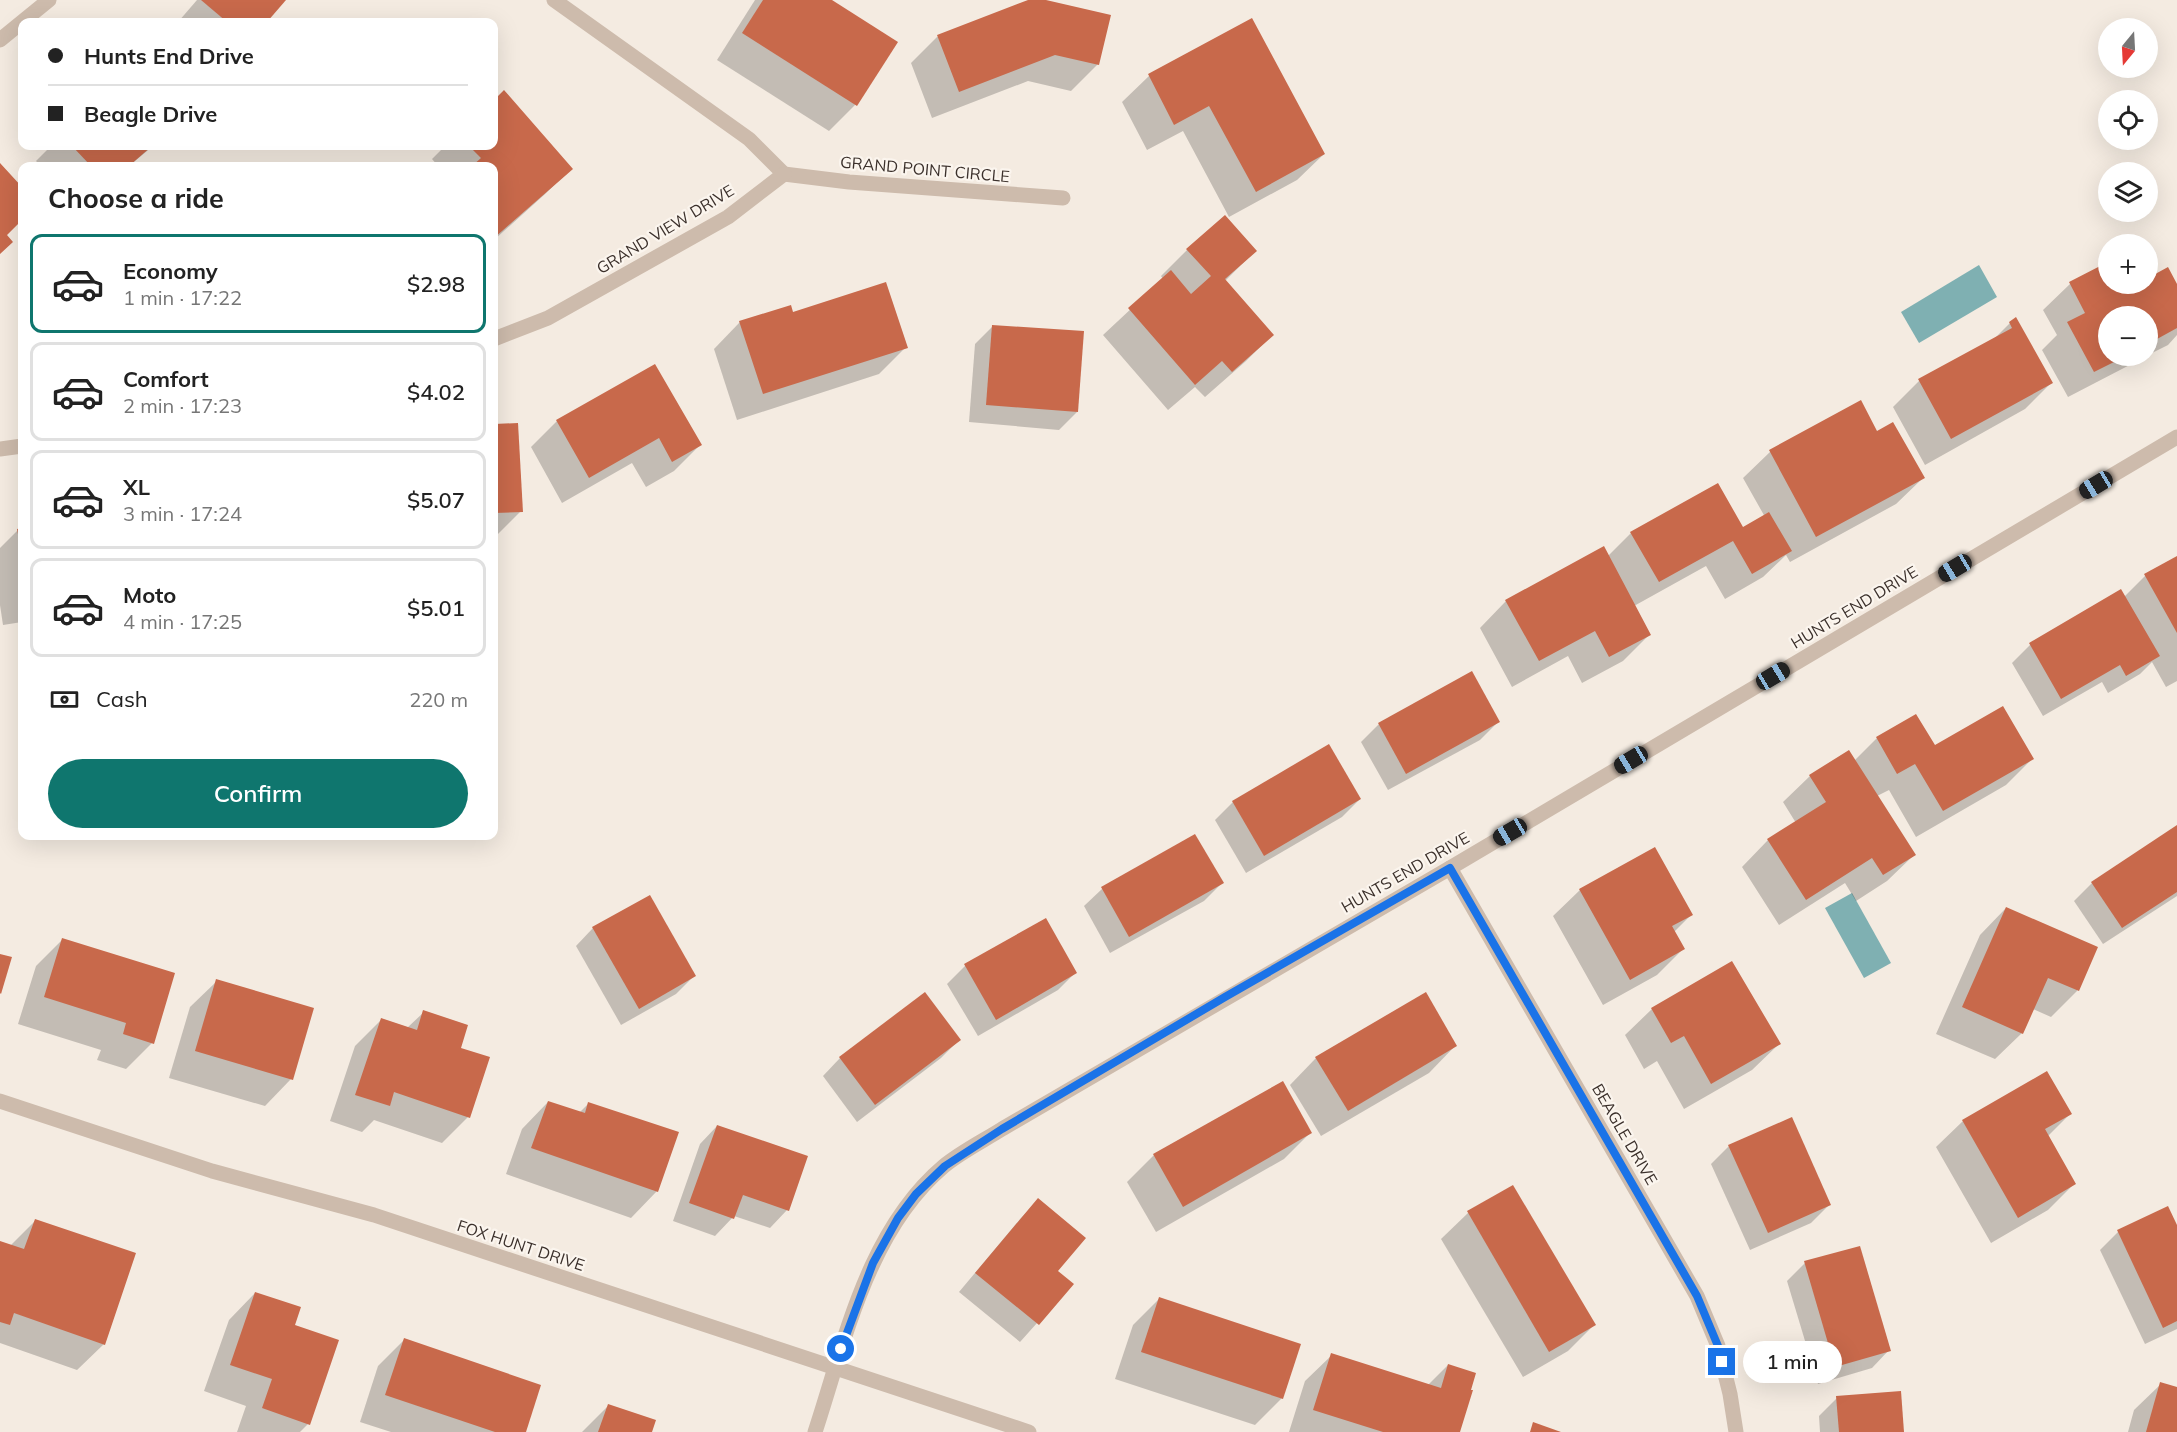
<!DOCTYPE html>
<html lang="en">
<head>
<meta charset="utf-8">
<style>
  :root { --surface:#fff; --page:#f6f6f6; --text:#222; --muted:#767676; --line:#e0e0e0; --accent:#0f766e }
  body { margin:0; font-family:Mulish,sans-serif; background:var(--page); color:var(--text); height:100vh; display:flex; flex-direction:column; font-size:22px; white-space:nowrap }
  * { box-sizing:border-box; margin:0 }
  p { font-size:20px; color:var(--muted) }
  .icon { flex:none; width:33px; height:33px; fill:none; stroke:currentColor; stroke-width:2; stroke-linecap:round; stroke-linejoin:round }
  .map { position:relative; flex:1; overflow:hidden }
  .drawer { position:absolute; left:18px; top:162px; width:480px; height:678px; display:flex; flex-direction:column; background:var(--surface); border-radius:12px; box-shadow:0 6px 24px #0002 }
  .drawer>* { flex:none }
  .guide { position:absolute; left:18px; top:18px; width:480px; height:132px; border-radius:12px; box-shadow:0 6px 24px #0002; display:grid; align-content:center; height:132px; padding:0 30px; background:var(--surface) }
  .needle { width:39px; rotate:198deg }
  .controls { position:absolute; left:2098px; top:18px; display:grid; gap:12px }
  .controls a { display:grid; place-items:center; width:60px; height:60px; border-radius:50%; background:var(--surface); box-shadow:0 6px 24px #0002; font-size:30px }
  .end { position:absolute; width:27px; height:27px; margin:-14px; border:8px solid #1a73e8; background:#fff; box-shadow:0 0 0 3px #fff }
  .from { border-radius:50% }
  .bubble { position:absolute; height:42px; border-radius:21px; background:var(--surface); box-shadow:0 6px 24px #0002; font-size:20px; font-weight:600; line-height:42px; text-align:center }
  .car { position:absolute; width:18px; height:36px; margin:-18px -9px; border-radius:8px; box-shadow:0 0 4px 2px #0007; background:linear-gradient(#222 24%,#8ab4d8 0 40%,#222 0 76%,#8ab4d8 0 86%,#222 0) }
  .guide b { display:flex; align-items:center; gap:21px; height:57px; font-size:22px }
  .guide b+b { border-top:2px solid var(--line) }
  .guide i { width:15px; height:15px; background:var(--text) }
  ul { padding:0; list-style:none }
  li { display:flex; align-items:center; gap:18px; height:99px; margin:0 12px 9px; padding:0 18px; border:3px solid var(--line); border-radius:12px }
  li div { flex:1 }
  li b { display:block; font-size:22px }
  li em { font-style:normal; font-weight:600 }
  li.on { border-color:var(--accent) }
  li>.icon { width:54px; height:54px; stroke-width:1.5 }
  h2 { padding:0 30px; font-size:27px; line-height:72px }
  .pay { display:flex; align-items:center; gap:15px; height:66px; padding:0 30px; font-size:22px }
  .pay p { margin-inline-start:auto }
  .action { display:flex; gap:12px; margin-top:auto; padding:12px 30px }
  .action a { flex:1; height:69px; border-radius:36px; background:var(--accent); color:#fff; font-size:24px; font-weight:600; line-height:69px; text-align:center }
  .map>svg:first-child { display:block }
</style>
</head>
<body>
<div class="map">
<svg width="2177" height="1432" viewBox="0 0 2177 1432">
  <rect width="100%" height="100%" fill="#f4ebe1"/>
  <g fill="#7fb0b2">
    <path d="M1979,265L1997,297L1919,343L1901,312Z"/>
    <path d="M1852,893L1891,963L1864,978L1825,908Z"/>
  </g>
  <g fill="#0003">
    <path d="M197,0H284L265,22H178Z"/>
    <path d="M755,0H829L855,105L829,131L717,60Z"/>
    <path d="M1032,0H1039L1098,64L1071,91L1028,81L932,118L911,63L937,37Z"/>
    <path d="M1251,20L1324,154L1297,180L1229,217L1183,131L1147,150L1122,102L1149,76Z"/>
    <path d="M504,93L571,169L544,195L494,240V166H438L432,159L445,146H494V102Z"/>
    <path d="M51,146H153L129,166H41L36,161Z"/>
    <path d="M1187,250L1255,251L1225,281L1272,335L1246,361L1205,397L1195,387L1168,410L1103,335L1163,279L1161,276Z"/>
    <path d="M2105,265L2109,272V284H2115L2121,294L2141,284H2148V280L2177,287V335L2168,345L2148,355V316H2109V356H2147L2068,397L2042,350L2057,335L2043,310L2070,284Z"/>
    <path d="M793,314L906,347L879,374L737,420L714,349L740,322Z"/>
    <path d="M2010,323L2051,383L2025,409L1925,465L1893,407L1919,381L1992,341Z"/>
    <path d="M993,326L1077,412L1059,430L969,422L975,344Z"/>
    <path d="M1860,402L1877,433L1923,478L1896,504L1790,562L1786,555L1763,577L1725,599L1706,566L1634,606L1650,634L1623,661L1582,683L1568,656L1512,687L1480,628L1506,601L1608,556L1631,533L1742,529L1765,517L1743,478L1770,452Z"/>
    <path d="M557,421L700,445L674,471L646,487L632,463L562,503L531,447Z"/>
    <path d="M517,424L521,511L494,538V425Z"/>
    <path d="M18,530H22V622L3,625L0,605V548Z"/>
    <path d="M2177,558V681L2166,687L2152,662L2140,674L2108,693L2102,682L2043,716L2012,663L2030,645L2121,591L2124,597L2145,576Z"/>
    <path d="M1498,722L1480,740L1388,790L1361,742L1379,724Z"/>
    <path d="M1877,738L1934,747L2032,759L2006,785L1916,837L1889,790L1877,796L1914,855L1887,881L1856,901L1845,883L1779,925L1742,867L1768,840L1796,823L1783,802L1810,776L1854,761Z"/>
    <path d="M1360,799L1342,817L1246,873L1215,820L1233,802Z"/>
    <path d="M2177,827V896L2103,944L2074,901L2092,883Z"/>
    <path d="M1195,836L1222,883L1204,901L1110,953L1084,906L1102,889Z"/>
    <path d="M1580,890L1691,915L1674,932L1683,949L1657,975L1603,1005L1553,916Z"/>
    <path d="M2006,908L2096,948L2077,991L2051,1017L2033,1009L2022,1033L1995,1059L1936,1034L1980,935Z"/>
    <path d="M1045,920L1076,972L1058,990L978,1036L947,984L965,966Z"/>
    <path d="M593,928L694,976L676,994L621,1025L576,946Z"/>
    <path d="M63,939L152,1043L126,1069L97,1060L101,1050L18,1024L36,966Z"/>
    <path d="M217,981L291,1079L265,1106L169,1078L190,1007Z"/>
    <path d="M1652,1009L1779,1044L1752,1070L1684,1109L1657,1061L1644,1069L1625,1035Z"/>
    <path d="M424,1012L459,1049L468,1117L442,1143L374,1120L362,1132L330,1121L355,1046L381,1020L407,1028Z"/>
    <path d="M959,1040L941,1058L857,1122L823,1076L840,1058Z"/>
    <path d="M1455,1046L1429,1073L1321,1136L1290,1085L1316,1058Z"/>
    <path d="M548,1102L579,1113L589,1103L657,1191L631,1218L506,1174L522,1129Z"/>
    <path d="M2070,1114L2047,1137L2074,1184L2048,1210L1991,1243L1936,1147L1963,1121Z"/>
    <path d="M717,1126L787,1210L770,1228L734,1216L715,1236L673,1221L700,1144Z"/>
    <path d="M1310,1133L1284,1159L1156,1232L1127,1182L1154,1155Z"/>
    <path d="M1729,1146L1829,1205L1811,1223L1750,1250L1711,1164Z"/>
    <path d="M1513,1187L1594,1325L1568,1351L1523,1377L1441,1239L1468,1213Z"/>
    <path d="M1038,1200L1056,1271L1072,1284L1020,1342L959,1292L1021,1218Z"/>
    <path d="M2167,1208L2177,1228V1329L2145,1344L2100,1250L2118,1232Z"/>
    <path d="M35,1221L104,1344L77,1370L0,1343V1242L10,1246Z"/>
    <path d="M1805,1263L1889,1350L1872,1368L1818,1384L1787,1281Z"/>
    <path d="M255,1293L293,1326L308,1424L300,1432H237L246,1406L204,1391L229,1320Z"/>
    <path d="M1159,1299L1282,1398L1255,1425L1115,1379L1133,1325Z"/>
    <path d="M404,1340L524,1432H391L360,1422L378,1366Z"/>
    <path d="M1332,1355L1428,1385L1448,1365L1459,1432H1289L1305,1381Z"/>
    <path d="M2161,1384L2177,1388V1432H2128L2134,1410Z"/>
    <path d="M1837,1398L1902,1432H1820L1819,1416Z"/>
    <path d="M609,1405L650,1432H582Z"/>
  </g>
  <g fill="#c8694b">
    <path d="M201,0H286L267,22H227Z"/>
    <path d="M763,0H832L898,42L857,106L742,33Z"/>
    <path d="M1028,0H1046L1111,15L1099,65L1055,55L959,92L937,35Z"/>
    <path d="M1252,18L1325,154L1256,192L1209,106L1174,125L1148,74Z"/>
    <path d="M504,90L573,169L494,238V166H472L481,158L469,146H494V100Z"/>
    <path d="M72,146H152L129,166H91Z"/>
    <path d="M0,163L22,187V220L7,235L13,242L0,254Z"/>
    <path d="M1225,215L1257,251L1225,279L1274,335L1232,372L1222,361L1195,385L1128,308L1171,270L1191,294L1211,276L1186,249Z"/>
    <path d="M2106,263L2109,269V284H2117L2121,292L2138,284H2148V278L2168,267L2177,284V328L2148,344V316H2109V356H2126L2094,372L2067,322L2085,313L2069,282Z"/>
    <path d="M886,282L908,348L763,394L739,321L791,305L793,312Z"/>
    <path d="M2016,317L2053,383L1951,439L1918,379L2012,328L2009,322Z"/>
    <path d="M992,325L1084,331L1078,412L986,405Z"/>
    <path d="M655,364L702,445L672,462L659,438L589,478L556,420Z"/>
    <path d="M1861,400L1877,431L1893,422L1925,478L1816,537L1769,450Z"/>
    <path d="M518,423L523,512L494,513V424Z"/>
    <path d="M1718,483L1743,527L1769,512L1792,551L1752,574L1733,541L1659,582L1630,532Z"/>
    <path d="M22,528V551H21L17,529Z"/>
    <path d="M1604,546L1651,635L1609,657L1595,631L1539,661L1505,600Z"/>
    <path d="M2177,556V633L2144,574Z"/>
    <path d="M2121,589L2160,656L2126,676L2120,665L2061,699L2029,643Z"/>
    <path d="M1472,671L1500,722L1406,774L1378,723Z"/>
    <path d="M2003,706L2034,759L1943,811L1915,764L1897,774L1876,737L1916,714L1935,745Z"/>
    <path d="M1329,744L1361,799L1264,856L1232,801Z"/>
    <path d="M1849,750L1916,855L1883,875L1872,858L1806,900L1767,839L1826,802L1809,775Z"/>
    <path d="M2177,825V892L2122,928L2091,882Z"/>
    <path d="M1195,834L1224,883L1129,937L1101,887Z"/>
    <path d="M1655,847L1693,915L1672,926L1685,949L1630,980L1579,889Z"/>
    <path d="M650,895L696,976L639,1009L592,927Z"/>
    <path d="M2006,907L2098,947L2079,991L2048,978L2023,1034L1962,1007Z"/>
    <path d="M1046,918L1077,973L996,1020L964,964Z"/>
    <path d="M62,938L175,973L154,1044L123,1034L126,1023L44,997Z"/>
    <path d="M0,954L12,957L1,994L0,993Z"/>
    <path d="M1732,961L1781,1044L1711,1084L1684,1036L1671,1043L1651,1008Z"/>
    <path d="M216,979L314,1008L293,1080L195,1051Z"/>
    <path d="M925,992L961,1040L875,1105L839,1057Z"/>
    <path d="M1426,992L1457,1046L1348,1111L1315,1057Z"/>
    <path d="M423,1010L468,1025L461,1048L490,1057L470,1118L394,1092L390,1106L355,1095L381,1018L417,1030Z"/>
    <path d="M2047,1071L2072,1114L2045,1129L2076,1184L2018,1218L1962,1120Z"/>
    <path d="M1283,1081L1312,1133L1183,1207L1153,1154Z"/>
    <path d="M548,1101L585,1113L588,1102L679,1132L658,1192L531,1148Z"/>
    <path d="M1792,1117L1831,1205L1768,1233L1728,1145Z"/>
    <path d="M717,1125L808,1156L789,1211L743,1195L734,1219L689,1203Z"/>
    <path d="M1513,1185L1596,1325L1549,1352L1467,1211Z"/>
    <path d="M1038,1198L1086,1238L1058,1271L1074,1284L1039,1325L975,1273Z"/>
    <path d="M2168,1206L2177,1225V1321L2163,1328L2117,1230Z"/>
    <path d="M35,1219L136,1253L105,1345L14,1313L10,1325L0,1322V1241L24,1249Z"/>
    <path d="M1860,1246L1891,1351L1835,1367L1804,1261Z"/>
    <path d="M255,1292L301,1307L295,1325L339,1340L310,1425L262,1408L272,1379L230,1365Z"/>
    <path d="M1159,1297L1301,1344L1283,1399L1141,1352Z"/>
    <path d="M404,1338L541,1385L526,1432H495L385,1395Z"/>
    <path d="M1331,1353L1441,1388L1448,1364L1476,1373L1471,1390H1473L1460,1432H1383L1313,1410Z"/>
    <path d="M2160,1382L2177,1387V1432H2146Z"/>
    <path d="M1901,1391L1904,1432H1839L1836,1396Z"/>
    <path d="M608,1404L656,1420L652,1432H598Z"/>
    <path d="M1533,1422L1561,1432H1530Z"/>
  </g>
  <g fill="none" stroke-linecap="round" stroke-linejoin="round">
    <g stroke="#cdbbac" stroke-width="15">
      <path d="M554,0L749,139L784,174"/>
      <path d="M0,40L49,0"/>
      <path d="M784,174L849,182L1063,198"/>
      <path d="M494,339L548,318L728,217L784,174"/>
      <path d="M0,449L22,446"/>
      <path d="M1450,868L1697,1296L1718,1346L1730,1394L1736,1432"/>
      <path d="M0,1101L212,1171L374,1215L1029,1432"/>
      <path d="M815,1432C845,1341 867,1231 944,1166C961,1152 983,1141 1002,1129L1450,868L2177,437"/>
    </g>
  </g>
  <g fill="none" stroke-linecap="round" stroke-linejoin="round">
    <path stroke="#1a73e8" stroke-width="8" d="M841,1349L873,1263L898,1218L916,1194L945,1166L1002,1129L1225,997L1450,868L1697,1296L1718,1346L1722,1362"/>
  </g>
  <g text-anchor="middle" stroke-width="4.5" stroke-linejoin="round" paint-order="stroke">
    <g font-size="16" fill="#3b302b" stroke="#fbf5ee">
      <text transform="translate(925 169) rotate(5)" y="6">GRAND POINT CIRCLE</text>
      <text transform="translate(665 229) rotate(-31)" y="6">GRAND VIEW DRIVE</text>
      <text transform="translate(1854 607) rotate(-31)" y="6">HUNTS END DRIVE</text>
      <text transform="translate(1405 872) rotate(-30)" y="6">HUNTS END DRIVE</text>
      <text transform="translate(1625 1134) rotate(60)" y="6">BEAGLE DRIVE</text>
      <text transform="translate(521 1245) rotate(18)" y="6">FOX HUNT DRIVE</text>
    </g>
  </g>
</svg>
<div class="controls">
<a><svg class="needle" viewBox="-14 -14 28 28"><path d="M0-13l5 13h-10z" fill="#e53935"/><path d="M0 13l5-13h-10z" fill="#767676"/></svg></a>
<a><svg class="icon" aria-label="locate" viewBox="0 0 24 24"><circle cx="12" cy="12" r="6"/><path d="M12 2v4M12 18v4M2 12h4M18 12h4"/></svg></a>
<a><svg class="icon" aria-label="layers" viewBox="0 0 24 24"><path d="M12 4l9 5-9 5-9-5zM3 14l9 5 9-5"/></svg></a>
<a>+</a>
<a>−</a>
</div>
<i class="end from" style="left:841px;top:1349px"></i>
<i class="end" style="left:1722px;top:1362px"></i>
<div class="bubble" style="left:1743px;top:1341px;width:99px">1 min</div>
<i class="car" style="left:2096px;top:485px;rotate:239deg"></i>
<i class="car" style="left:1955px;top:568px;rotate:239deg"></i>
<i class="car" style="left:1773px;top:676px;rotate:59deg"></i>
<i class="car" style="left:1631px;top:760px;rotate:239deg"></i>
<i class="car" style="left:1510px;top:832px;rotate:240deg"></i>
<div class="guide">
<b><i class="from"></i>Hunts End Drive</b>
<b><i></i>Beagle Drive</b>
</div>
<section class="drawer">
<h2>Choose a ride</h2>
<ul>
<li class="on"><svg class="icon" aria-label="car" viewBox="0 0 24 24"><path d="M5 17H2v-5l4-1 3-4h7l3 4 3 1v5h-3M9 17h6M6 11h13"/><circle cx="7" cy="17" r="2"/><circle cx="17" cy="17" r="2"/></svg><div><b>Economy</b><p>1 min · 17:22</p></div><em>$2.98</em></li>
<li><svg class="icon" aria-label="car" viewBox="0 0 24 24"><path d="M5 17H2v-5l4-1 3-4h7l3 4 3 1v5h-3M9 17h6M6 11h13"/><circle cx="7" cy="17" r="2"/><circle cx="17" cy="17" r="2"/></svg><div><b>Comfort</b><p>2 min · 17:23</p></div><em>$4.02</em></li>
<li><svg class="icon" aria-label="car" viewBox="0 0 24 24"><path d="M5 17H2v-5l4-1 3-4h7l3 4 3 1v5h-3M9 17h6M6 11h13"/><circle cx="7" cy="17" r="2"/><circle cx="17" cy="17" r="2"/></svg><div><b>XL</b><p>3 min · 17:24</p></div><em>$5.07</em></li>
<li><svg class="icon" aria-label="car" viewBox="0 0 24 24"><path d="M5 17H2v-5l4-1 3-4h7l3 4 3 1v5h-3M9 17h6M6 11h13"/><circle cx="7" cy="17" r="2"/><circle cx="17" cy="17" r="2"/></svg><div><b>Moto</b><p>4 min · 17:25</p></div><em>$5.01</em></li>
</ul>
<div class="pay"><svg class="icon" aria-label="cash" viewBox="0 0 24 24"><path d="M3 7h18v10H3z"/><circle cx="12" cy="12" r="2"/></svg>Cash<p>220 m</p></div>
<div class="action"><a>Confirm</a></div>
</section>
</div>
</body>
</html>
